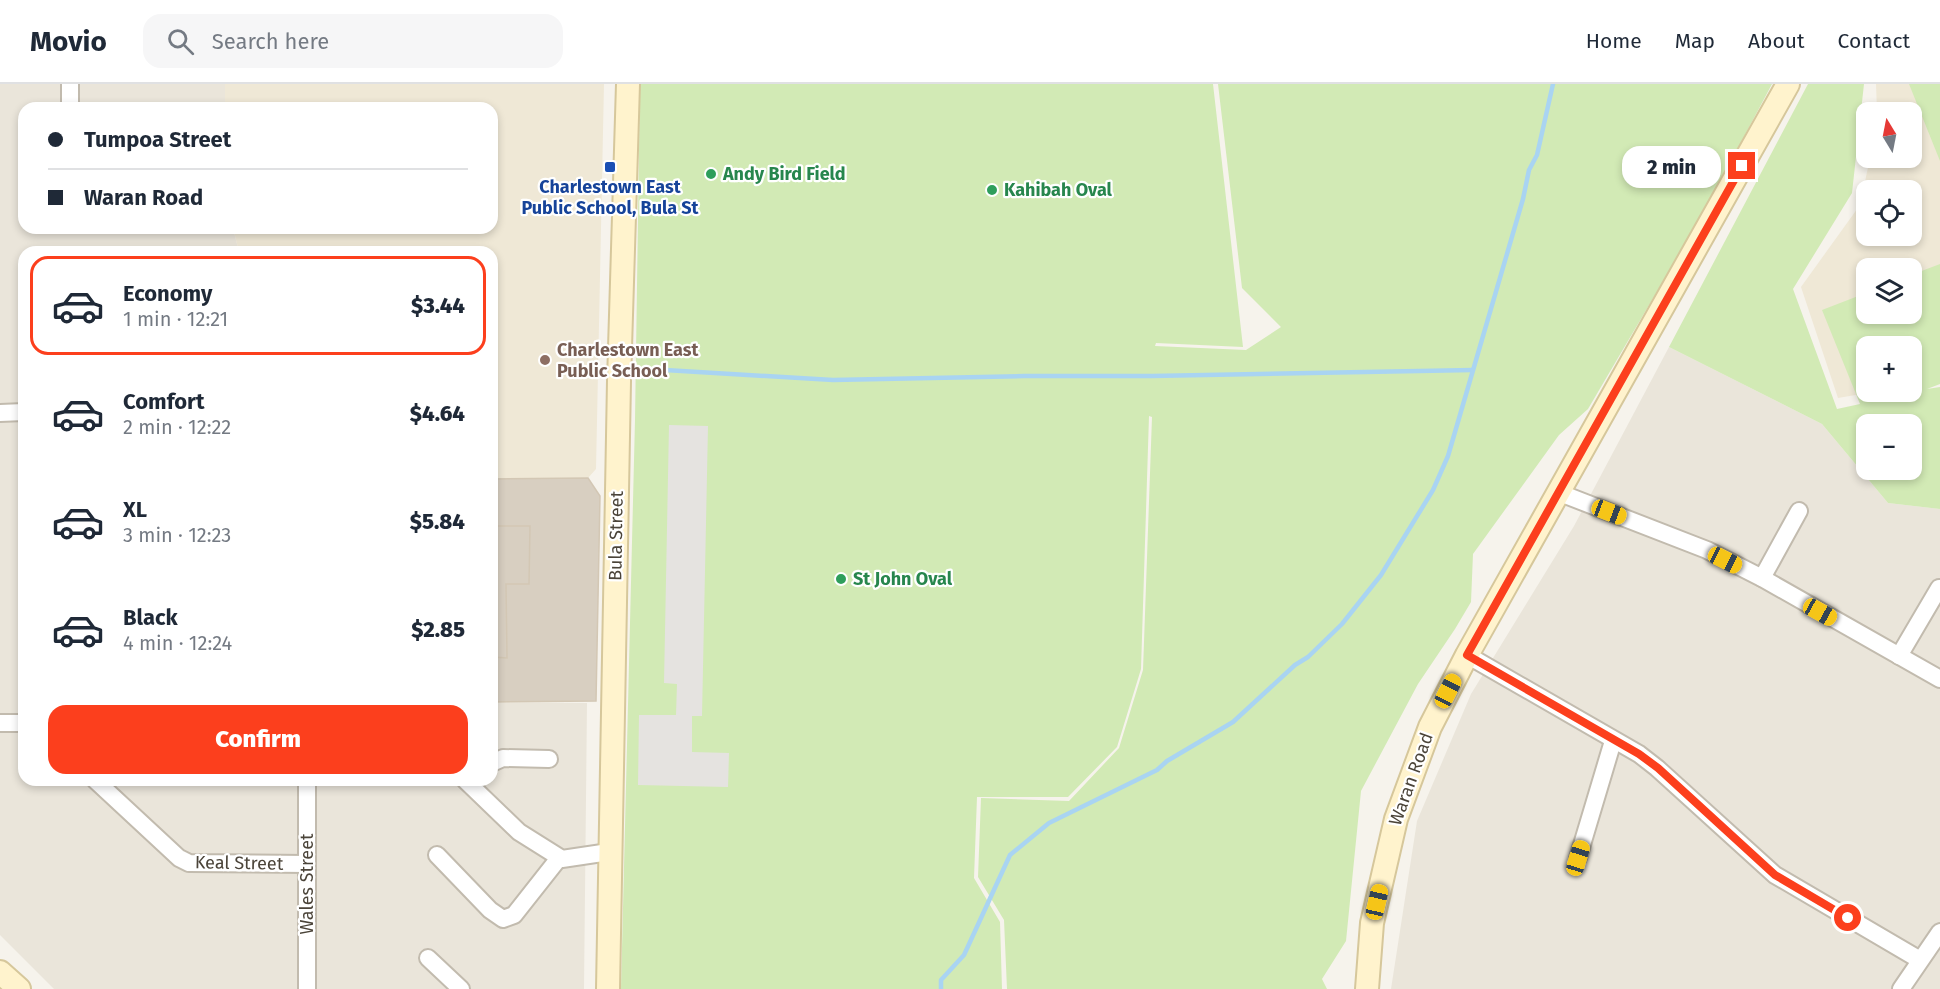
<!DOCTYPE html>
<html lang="en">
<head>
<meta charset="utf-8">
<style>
  :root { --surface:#fff; --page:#f6f6f7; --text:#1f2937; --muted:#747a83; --line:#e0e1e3; --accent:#fc3f1d }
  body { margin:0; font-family:"Fira Sans",sans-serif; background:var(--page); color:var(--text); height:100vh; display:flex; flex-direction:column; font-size:22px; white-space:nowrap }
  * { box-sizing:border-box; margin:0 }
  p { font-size:20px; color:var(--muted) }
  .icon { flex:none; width:33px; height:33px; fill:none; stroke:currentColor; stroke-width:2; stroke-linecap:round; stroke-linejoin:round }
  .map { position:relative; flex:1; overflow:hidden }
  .side { position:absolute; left:18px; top:162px; width:480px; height:540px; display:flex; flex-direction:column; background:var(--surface); border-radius:18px; box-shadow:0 3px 9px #0003 }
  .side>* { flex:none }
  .top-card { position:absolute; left:18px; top:18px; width:480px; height:132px; border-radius:18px; box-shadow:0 3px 9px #0003; display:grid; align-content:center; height:132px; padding:0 30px; background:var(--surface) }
  .needle { width:39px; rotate:350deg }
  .controls { position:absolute; left:1856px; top:18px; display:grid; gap:12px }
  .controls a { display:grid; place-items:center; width:66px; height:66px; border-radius:12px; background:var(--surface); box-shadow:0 3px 9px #0003; font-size:30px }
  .end { position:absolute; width:27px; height:27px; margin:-14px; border:8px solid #fc3f1d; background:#fff; box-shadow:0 0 0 3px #fff }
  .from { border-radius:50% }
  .bubble { position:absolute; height:42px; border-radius:18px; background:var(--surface); box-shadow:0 3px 9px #0003; font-size:20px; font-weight:800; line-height:42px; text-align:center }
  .car { position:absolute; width:18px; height:36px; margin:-18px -9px; border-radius:8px; box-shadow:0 0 4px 2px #0007; background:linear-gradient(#f5c518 24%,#345 0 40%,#f5c518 0 76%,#345 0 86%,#f5c518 0) }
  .top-card b { display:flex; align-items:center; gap:21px; height:57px; font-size:22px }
  .top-card b+b { border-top:2px solid var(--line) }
  .top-card i { width:15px; height:15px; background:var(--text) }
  ul { padding:10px 0 0; list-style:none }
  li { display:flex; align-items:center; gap:18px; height:99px; margin:0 12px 9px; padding:0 18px; border:3px solid transparent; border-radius:18px }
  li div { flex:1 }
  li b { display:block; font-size:22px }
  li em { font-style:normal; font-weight:800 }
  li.selected { border-color:var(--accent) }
  li>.icon { width:54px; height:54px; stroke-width:1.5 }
  .cta { display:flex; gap:12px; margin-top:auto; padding:12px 30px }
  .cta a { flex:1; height:69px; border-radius:18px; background:var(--accent); color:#fff; font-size:24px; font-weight:800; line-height:69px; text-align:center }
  header { display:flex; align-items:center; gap:36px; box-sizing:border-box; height:84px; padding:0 30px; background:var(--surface); border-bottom:2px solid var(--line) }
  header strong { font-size:28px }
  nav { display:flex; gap:33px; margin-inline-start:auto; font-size:21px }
  .search { width:420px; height:54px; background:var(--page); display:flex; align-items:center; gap:15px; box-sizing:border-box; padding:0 21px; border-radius:18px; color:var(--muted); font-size:22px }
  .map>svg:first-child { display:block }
</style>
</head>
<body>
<header>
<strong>Movio</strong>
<div class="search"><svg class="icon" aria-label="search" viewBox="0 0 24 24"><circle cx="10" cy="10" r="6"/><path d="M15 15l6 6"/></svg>Search here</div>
<nav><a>Home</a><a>Map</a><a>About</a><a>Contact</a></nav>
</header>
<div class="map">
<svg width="1940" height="905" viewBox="0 0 1940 905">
  <rect width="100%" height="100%" fill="#f6f3ec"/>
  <g fill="#eae5da">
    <path d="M0,0H225V24H24V144H233L239,168H24V696H492V618L587,619L584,905H54L0,851Z"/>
    <path d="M1669,263L1822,340L1888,419L1940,425V905H1391L1417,737L1471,610L1574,442Z"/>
  </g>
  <g fill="#efe8d6" fill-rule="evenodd">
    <path d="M225,0H604L596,385L588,394L492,395V168H239L233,144H492V24H225Z"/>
    <path d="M1876,0H1940V296L1911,262H1866V308H1873L1838,314L1801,203L1860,121L1870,74H1911V28H1877ZM1866,106H1911V152H1866ZM1866,184H1911V230H1866Z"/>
  </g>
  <g fill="#d2eab5" fill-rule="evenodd">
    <path d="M640,0H1213L1243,263L1156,259L1155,262L1246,266L1281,243L1242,204L1218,0H1772L1706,124L1588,325L1559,351L1473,470L1471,518L1455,545L1418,600L1361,707L1346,857L1322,895L1327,905H1007L1004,836L978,793L981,714L1069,717L1119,664L1143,586L1152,333L1149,332L1141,585L1117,663L1068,713H977L974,794L1000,838L1002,905H621L635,336Z"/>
    <path d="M1808,0H1864L1852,109L1793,205L1837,325L1860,320L1822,226L1866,209V230H1911V191L1940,180V300L1927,305L1940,303V425L1888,419L1822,340L1669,263ZM1866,262H1911V308H1866ZM1866,340H1911V386H1866Z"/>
    <path d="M1909,0H1940V77Z"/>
  </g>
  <path fill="#e5e3e0" d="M669,341L708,342L702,632H692V668L729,669L728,703L638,701L639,631H676L677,600L664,599Z"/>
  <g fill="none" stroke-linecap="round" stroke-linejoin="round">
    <g stroke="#a9d4f2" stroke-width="4.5">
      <path d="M665,286L833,296L1024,292H1152L1473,286"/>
      <path d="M941,905V896L964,871L1010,771L1049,739L1157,686L1167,677L1233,638L1295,581L1308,573L1342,540L1381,491L1433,406L1448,372L1523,115L1529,86L1537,71L1553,0"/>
    </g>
  </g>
  <g fill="#d8cfc1" stroke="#d3c7b4" stroke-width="1.5">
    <path d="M588,394L600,412L596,617L492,618V395Z"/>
    <path d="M492,442H530L529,500H506L507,574L492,573Z"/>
  </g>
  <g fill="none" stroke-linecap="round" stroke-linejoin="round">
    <defs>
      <g id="street">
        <path d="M70,24V0"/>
        <path d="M0,329L24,328"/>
        <path d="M1560,409L1707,466L1762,494L1940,595"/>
        <path d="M1762,494L1799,427"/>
        <path d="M1467,571L1639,670L1657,684L1775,791L1920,876"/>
        <path d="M1899,572L1939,504"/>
        <path d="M0,639H24"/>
        <path d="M492,679L503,674L549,675"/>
        <path d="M95,696L179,774L189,779L307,780"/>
        <path d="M307,696V905"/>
        <path d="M465,696L519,748L562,775L609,768"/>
        <path d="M437,771L490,826L503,835L514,831L559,774"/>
        <path d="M1578,774L1613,657"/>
        <path d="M428,874L461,905"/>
        <path d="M1901,905L1940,848"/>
      </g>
      <g id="secondary">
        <path d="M0,888L19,905"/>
        <path d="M608,905L619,297L628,0"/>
        <path d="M1367,905L1372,839L1396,735L1430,643L1467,571L1788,0"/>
      </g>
    </defs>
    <use href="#street" stroke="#c2bbae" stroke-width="20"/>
    <use href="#secondary" stroke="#d6c79b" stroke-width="26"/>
    <use href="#street" stroke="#fff" stroke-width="16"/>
    <use href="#secondary" stroke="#fff3cd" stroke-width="22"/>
  </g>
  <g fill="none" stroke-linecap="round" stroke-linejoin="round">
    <path stroke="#fc3f1d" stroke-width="8" d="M1742,82L1467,571L1639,670L1658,684L1775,791L1848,834"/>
  </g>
  <rect fill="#1a4fb4" stroke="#fff" stroke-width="2" x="604" y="77" width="12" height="12" rx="3"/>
  <g fill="#2e9e5b" stroke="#fff" stroke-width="2">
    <circle cx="711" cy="90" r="6"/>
    <circle cx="992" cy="106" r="6"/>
    <circle cx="841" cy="495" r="6"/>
  </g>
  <circle fill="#8d6e63" stroke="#fff" stroke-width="2" cx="545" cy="276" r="6"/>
  <g text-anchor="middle" stroke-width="4.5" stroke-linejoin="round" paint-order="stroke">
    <g font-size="18" font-weight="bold" fill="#27864d" stroke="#fff" text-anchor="start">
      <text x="723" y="96">Andy Bird Field</text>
      <text x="1004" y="112">Kahibah Oval</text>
      <text x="853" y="501">St John Oval</text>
    </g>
    <g font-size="18" font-weight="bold" fill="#164399" stroke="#fff">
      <text x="610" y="109">Charlestown East<tspan x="610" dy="21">Public School, Bula St</tspan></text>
    </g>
    <g font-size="18" font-weight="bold" fill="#785e54" stroke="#fff" text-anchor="start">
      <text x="557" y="272">Charlestown East<tspan x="557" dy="21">Public School</tspan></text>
    </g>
    <g font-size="18" fill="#4b4439" stroke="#fff">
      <text transform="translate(616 452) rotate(-89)" y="6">Bula Street</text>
      <text transform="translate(1411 695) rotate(-70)" y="6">Waran Road</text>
      <text transform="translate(239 779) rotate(1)" y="6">Keal Street</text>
      <text transform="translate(307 800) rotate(-90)" y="6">Wales Street</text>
    </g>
  </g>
</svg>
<div class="controls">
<a><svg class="needle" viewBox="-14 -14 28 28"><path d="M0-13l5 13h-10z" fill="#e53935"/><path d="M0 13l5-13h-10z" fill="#747a83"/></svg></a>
<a><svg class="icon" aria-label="locate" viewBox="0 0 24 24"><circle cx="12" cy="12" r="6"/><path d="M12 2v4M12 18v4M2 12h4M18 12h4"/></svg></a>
<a><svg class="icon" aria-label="layers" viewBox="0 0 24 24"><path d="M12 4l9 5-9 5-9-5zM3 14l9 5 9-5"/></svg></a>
<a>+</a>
<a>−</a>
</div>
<i class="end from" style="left:1848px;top:834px"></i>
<i class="end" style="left:1742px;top:82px"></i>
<div class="bubble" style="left:1622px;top:62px;width:99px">2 min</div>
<i class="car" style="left:1609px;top:428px;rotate:111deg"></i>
<i class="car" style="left:1725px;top:476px;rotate:117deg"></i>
<i class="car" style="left:1820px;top:528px;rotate:119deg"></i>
<i class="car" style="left:1448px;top:607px;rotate:27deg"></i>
<i class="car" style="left:1578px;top:774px;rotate:17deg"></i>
<i class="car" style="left:1377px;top:818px;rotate:13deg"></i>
<div class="top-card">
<b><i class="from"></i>Tumpoa Street</b>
<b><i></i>Waran Road</b>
</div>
<section class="side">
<ul>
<li class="selected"><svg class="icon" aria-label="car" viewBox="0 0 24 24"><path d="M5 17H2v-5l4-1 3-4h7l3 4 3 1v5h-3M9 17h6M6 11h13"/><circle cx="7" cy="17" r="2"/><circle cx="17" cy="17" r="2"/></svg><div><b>Economy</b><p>1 min · 12:21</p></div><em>$3.44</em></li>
<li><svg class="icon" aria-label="car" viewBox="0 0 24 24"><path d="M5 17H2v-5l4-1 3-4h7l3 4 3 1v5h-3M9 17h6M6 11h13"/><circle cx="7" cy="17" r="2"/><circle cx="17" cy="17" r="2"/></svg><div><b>Comfort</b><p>2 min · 12:22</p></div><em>$4.64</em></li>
<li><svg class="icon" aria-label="car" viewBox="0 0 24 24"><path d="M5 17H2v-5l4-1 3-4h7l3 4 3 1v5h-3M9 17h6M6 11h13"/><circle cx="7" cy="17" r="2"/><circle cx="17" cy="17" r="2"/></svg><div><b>XL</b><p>3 min · 12:23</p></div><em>$5.84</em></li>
<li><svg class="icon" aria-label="car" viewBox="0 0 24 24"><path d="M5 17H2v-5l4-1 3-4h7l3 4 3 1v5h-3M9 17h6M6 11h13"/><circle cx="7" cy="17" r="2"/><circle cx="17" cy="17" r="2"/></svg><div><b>Black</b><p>4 min · 12:24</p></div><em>$2.85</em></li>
</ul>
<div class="cta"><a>Confirm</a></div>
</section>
</div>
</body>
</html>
